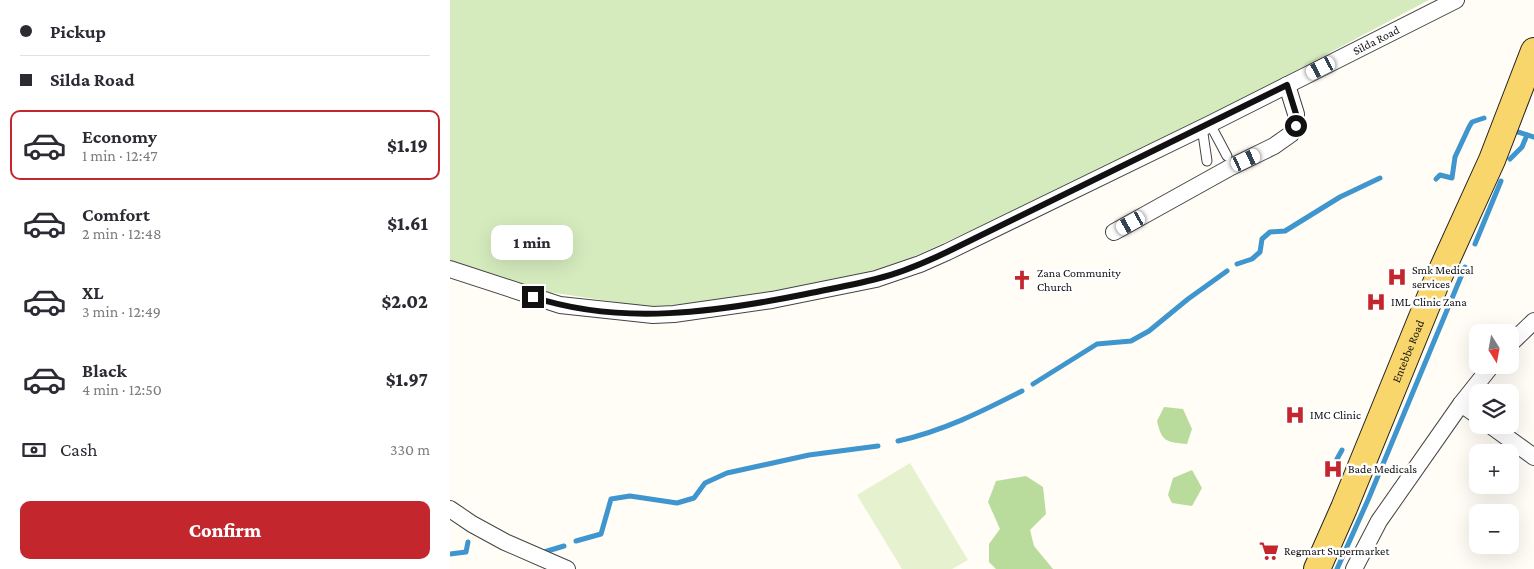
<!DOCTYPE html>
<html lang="en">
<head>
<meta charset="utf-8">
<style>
  :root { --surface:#fff; --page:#f7f7f7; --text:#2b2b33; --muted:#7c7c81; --line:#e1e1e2; --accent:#c4262e }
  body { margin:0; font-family:"Crimson Pro",serif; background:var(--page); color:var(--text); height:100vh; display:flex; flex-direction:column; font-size:19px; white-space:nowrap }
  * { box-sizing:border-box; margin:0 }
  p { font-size:16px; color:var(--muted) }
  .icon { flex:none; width:28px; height:28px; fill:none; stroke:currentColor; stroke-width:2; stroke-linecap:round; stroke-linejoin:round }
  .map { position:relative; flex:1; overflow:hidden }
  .drawer { display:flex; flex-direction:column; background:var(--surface); width:450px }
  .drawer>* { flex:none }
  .guide { display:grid; align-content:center; height:110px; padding:0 20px; background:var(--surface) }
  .needle { width:32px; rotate:169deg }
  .tools { position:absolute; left:1019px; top:324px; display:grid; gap:10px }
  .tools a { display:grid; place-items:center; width:50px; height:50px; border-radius:10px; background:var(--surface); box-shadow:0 5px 20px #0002; font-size:25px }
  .end { position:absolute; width:22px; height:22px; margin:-11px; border:6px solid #111; background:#fff; box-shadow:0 0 0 2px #fff }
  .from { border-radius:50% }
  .bubble { position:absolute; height:35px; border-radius:10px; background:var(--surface); box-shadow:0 5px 20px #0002; font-size:16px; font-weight:800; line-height:35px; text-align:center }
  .car { position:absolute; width:15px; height:30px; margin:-15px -8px; border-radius:6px; box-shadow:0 0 4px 1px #0007; background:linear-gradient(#fff 24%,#345 0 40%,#fff 0 76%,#345 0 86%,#fff 0) }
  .guide b { display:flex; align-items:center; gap:18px; height:48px; font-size:19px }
  .guide b+b { border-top:1px solid var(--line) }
  .guide i { width:12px; height:12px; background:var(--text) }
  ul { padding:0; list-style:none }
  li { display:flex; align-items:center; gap:15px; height:70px; margin:0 10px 8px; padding:0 10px; border:2px solid transparent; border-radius:10px }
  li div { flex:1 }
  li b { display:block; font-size:19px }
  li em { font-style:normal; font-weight:800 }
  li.on { border-color:var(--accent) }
  li>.icon { width:45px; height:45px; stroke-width:1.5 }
  .pay { display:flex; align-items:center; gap:12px; height:55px; padding:0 20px; font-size:19px }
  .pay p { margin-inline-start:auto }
  .primary-button { display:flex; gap:10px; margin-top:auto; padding:10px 20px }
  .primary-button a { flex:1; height:58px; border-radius:10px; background:var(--accent); color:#fff; font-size:20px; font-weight:800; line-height:58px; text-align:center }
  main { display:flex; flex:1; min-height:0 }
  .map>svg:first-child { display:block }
</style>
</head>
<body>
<main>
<section class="drawer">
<div class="guide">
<b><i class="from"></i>Pickup</b>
<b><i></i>Silda Road</b>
</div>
<ul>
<li class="on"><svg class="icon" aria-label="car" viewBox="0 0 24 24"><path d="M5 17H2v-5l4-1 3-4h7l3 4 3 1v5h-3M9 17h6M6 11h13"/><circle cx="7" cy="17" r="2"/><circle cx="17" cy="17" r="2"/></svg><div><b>Economy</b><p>1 min · 12:47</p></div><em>$1.19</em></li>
<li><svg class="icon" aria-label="car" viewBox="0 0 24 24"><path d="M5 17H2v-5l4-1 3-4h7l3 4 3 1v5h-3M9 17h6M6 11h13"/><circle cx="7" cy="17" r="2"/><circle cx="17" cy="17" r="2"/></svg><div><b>Comfort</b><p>2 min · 12:48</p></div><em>$1.61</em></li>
<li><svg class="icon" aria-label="car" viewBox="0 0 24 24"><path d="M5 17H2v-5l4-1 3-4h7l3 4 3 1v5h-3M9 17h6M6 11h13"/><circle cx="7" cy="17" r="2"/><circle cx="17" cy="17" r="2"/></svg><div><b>XL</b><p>3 min · 12:49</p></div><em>$2.02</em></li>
<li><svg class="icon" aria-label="car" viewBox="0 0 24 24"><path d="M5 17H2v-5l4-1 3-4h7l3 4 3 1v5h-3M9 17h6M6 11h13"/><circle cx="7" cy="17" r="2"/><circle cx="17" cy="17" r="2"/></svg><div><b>Black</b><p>4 min · 12:50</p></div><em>$1.97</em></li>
</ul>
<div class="pay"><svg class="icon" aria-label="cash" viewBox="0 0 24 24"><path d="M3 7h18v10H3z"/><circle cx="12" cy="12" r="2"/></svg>Cash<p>330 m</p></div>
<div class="primary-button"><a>Confirm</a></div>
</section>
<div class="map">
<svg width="1084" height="569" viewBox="0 0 1084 569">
  <rect width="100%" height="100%" fill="#fffdf5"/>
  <path fill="#d5ebbd" d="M0,0H979L730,132L586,201L454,261L412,278L263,301L199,307L92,291L0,263Z"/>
  <g fill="#b9dc9c">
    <path d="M714,407L733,409L742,429L737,444C716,442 712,442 707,421Z"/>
    <path d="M742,470L752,488L742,506L722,503L718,495L723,478Z"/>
    <path d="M576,476L593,487L596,514L580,530L584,546L603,569H546L539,562V544L550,529L538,502L546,481Z"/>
  </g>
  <path fill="#e6f2cf" d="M460,463L518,560L502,569H452L407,495Z"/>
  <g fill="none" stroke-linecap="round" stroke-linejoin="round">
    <g stroke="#3f96cf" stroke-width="5">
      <path d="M1068,132L1084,137"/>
      <path d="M1060,159L1072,147L1077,135"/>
      <path d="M986,179L990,175L1002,178L1005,157L1019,127L1022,122L1034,118"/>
      <path d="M1025,244L1051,181"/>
      <path d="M787,264L802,259L810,252L812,239L820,232L835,231L890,197L930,178"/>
      <path d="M583,384L647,344L681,341L699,331L738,299L777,271"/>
      <path d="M448,441C493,431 531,412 572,391"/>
      <path d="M887,459L892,450"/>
      <path d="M126,541L151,534L161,499L180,496L227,503L244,498L255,483L277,473L359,455L428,446"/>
      <path d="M90,551L94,552L114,546"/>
      <path d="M0,554L16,552L18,542"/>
      <path d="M887,569L918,500L1015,267"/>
    </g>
    <defs>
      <g id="lane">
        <path d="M760,124L777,156"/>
        <path d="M752,127L757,161"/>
      </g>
      <g id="street">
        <path d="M664,232L781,167L824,146L841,134L846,126V114L837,85"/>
        <path id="s1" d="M0,269L110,305L203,315L224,314L322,300L426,279L470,264L497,252L760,124L1006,0"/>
        <path d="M1060,344L1084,321"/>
        <path d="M1011,404L1028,416"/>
        <path d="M1040,425L1084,457"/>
        <path d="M0,509L22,524L55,542L117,569"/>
        <path d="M904,569L929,521L1011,404L1042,365"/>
      </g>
      <g id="primary">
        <path id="s2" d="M867,569L894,508L986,283L1042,160L1084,51"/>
      </g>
    </defs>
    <use href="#lane" stroke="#444" stroke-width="11"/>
    <use href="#street" stroke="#444" stroke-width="18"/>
    <use href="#primary" stroke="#222" stroke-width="28"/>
    <use href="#lane" stroke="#fff" stroke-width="9"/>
    <use href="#street" stroke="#fff" stroke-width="16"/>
    <use href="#primary" stroke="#f9d66b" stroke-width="26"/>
  </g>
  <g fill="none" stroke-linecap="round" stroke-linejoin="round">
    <path stroke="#111" stroke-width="6" d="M83,297C171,326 267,312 356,294C379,289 403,285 426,279C451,273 474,263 497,252L837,85L846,114V126"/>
  </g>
  <defs>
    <symbol id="hospital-bare" viewBox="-9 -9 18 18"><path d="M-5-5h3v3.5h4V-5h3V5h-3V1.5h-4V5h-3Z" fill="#c4262e" stroke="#fff" stroke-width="2.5" paint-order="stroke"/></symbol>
    <symbol id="church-bare" viewBox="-9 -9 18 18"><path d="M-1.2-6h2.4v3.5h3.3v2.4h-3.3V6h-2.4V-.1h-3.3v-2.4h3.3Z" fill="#c4262e" stroke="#fff" stroke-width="2.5" paint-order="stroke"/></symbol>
    <symbol id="supermarket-bare" viewBox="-9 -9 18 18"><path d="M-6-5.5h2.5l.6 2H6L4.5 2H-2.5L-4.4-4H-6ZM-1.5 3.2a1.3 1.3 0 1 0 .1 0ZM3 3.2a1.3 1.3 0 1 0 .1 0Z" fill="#c4262e" stroke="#fff" stroke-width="2.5" paint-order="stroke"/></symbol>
  </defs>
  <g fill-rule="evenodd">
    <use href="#hospital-bare" x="933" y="263" width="28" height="28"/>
    <use href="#church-bare" x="558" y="266" width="28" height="28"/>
    <use href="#hospital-bare" x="912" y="288" width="28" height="28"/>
    <use href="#hospital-bare" x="831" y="401" width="28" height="28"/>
    <use href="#hospital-bare" x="869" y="455" width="28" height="28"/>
    <use href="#supermarket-bare" x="805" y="537" width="28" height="28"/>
  </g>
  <g text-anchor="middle" stroke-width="5" stroke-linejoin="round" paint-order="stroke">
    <g font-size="12" fill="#111" stroke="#fff">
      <text dy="4" stroke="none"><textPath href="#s1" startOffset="990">Silda Road</textPath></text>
      <text dy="4" stroke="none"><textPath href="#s2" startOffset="236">Entebbe Road</textPath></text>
    </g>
    <g font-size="12" fill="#111" stroke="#fff" text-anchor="start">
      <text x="962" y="274">Smk Medical<tspan x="962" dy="14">services</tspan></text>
      <text x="587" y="277">Zana Community<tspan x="587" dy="14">Church</tspan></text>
      <text x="941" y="306">IML Clinic Zana</text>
      <text x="860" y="419">IMC Clinic</text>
      <text x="898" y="473">Bade Medicals</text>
      <text x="834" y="555">Regmart Supermarket</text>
    </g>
  </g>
</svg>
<div class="tools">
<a><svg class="needle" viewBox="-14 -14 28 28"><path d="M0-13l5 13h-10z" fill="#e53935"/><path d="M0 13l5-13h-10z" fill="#7c7c81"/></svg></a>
<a><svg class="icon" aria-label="layers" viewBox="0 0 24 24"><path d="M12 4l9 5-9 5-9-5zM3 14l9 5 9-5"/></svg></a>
<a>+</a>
<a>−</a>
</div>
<i class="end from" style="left:846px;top:126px"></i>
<i class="end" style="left:83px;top:297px"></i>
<div class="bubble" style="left:41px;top:225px;width:82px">1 min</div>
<i class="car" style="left:871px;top:68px;rotate:243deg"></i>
<i class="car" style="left:796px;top:160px;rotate:65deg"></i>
<i class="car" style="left:681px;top:223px;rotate:241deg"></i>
</div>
</main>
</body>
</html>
